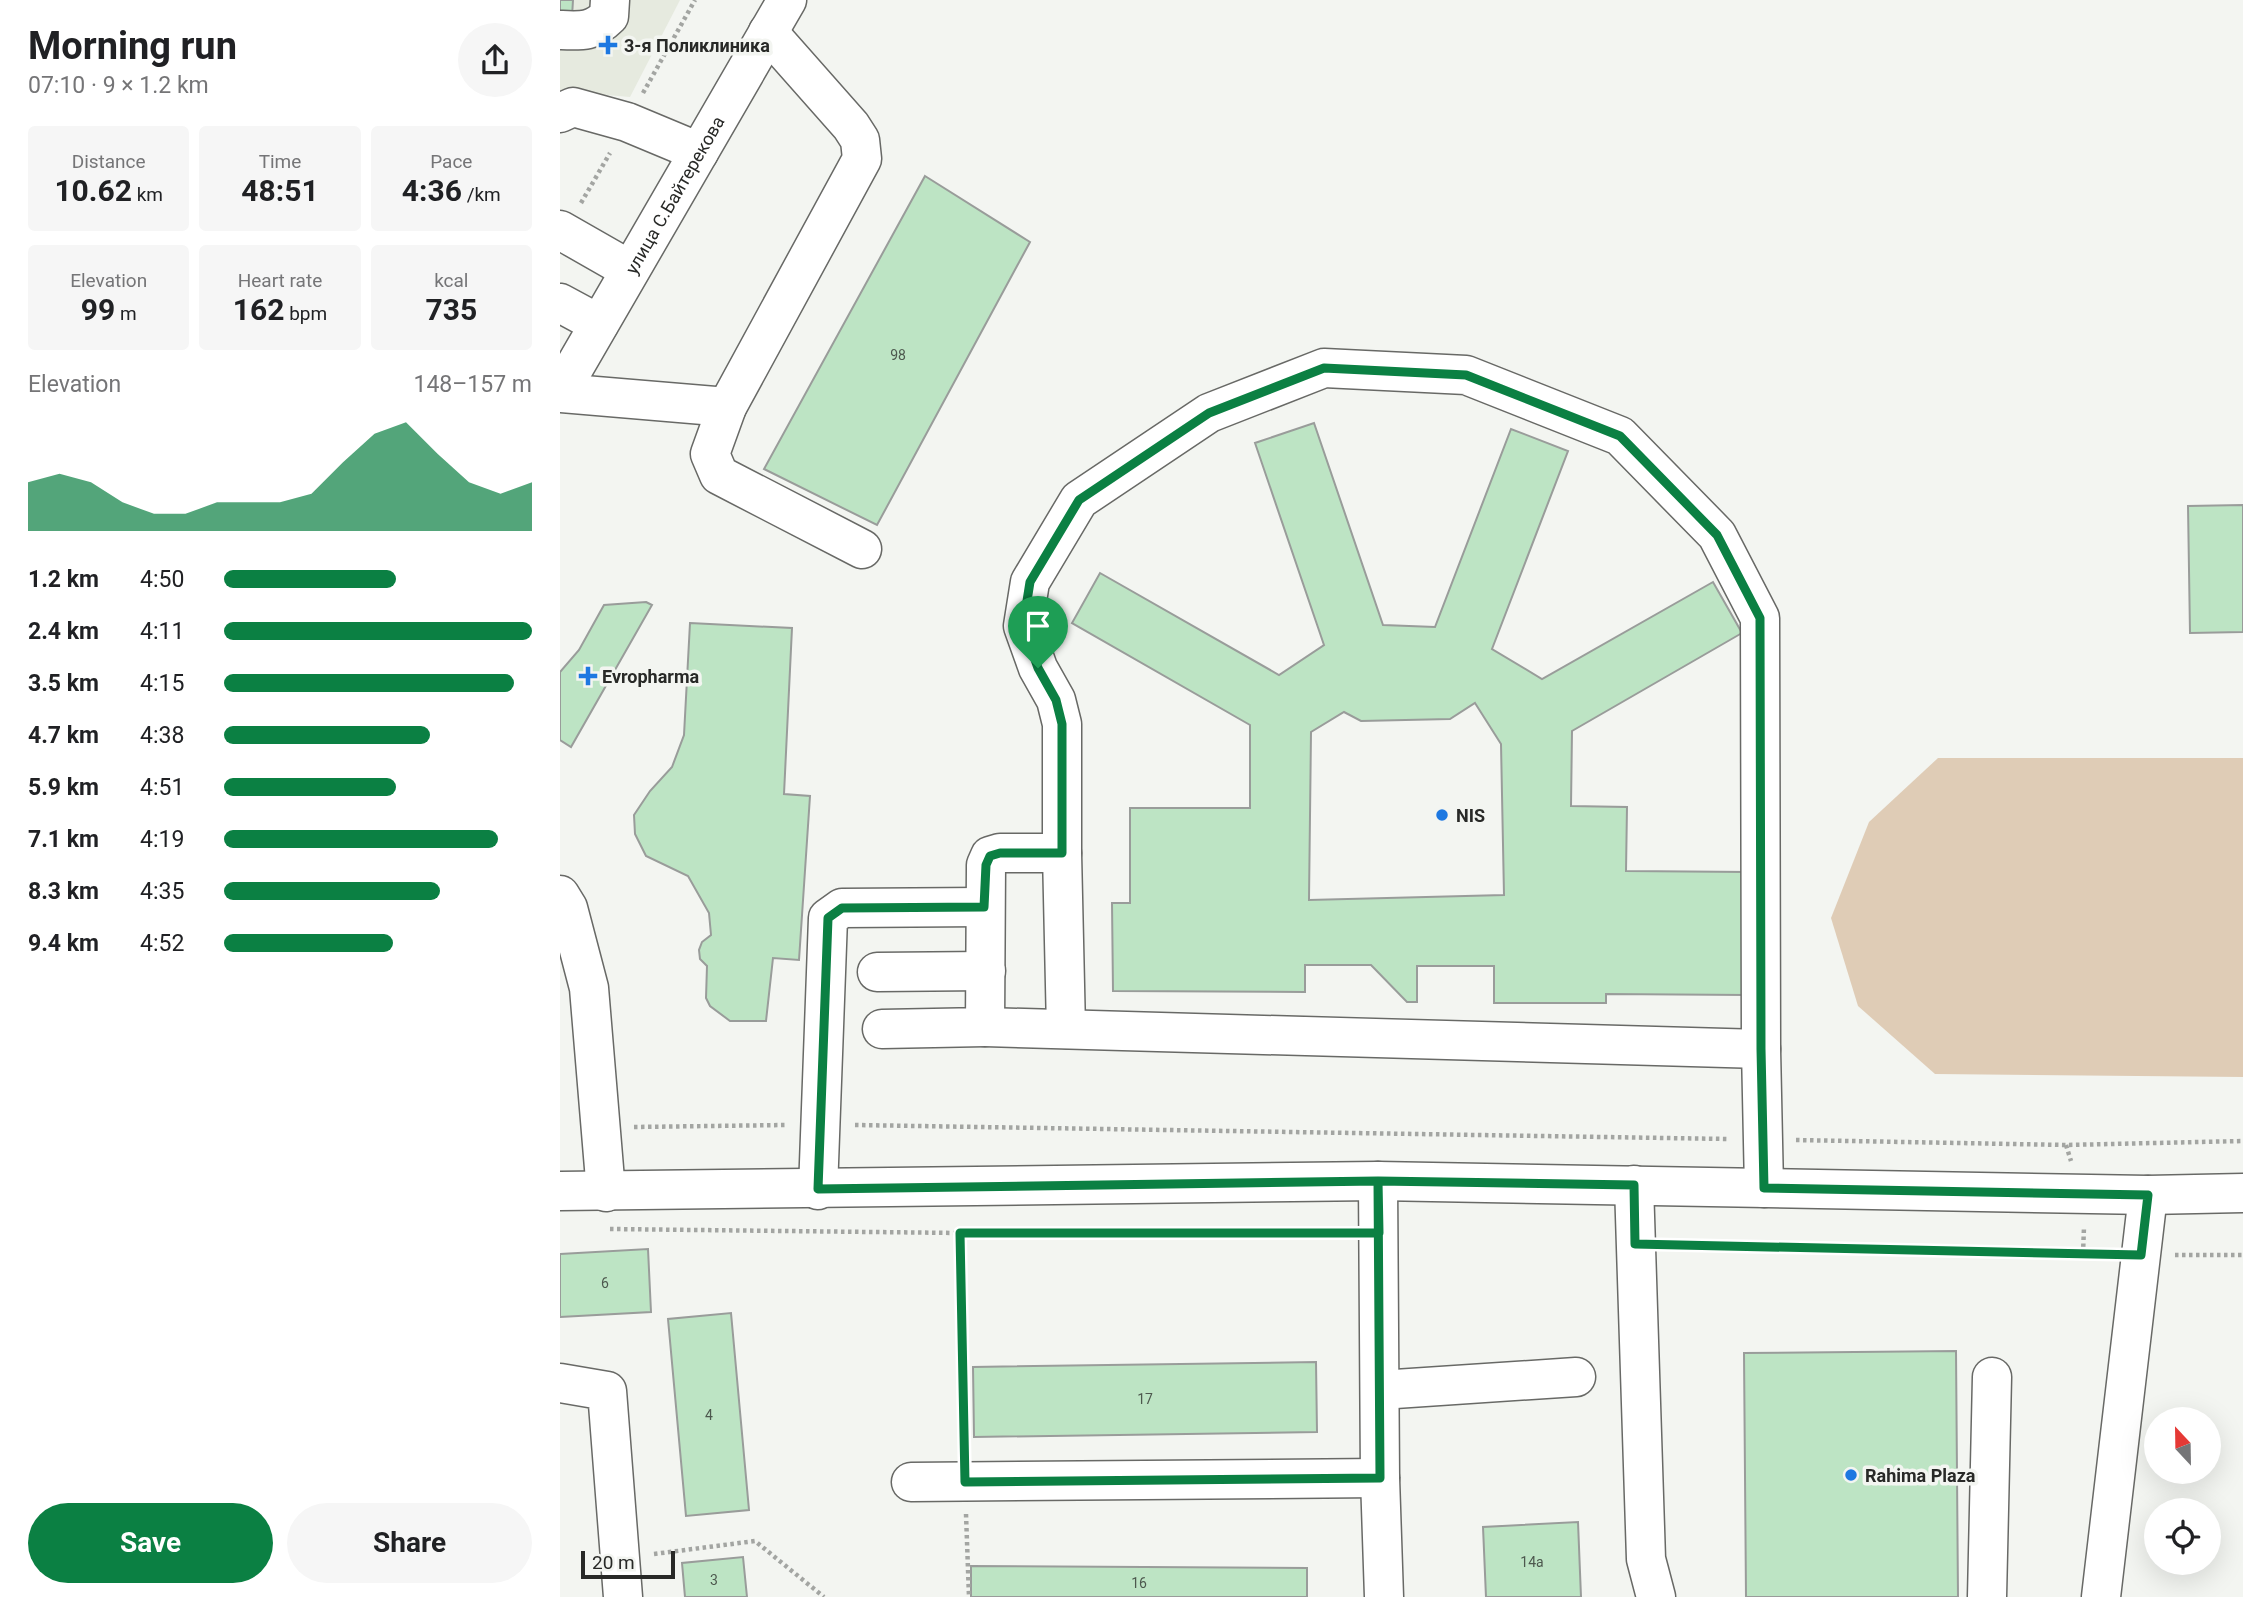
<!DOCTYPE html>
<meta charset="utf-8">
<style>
body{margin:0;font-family:Roboto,sans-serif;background:#f6f6f6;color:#202124;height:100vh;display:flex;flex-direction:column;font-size:26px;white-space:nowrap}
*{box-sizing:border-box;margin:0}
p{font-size:23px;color:#757577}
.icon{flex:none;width:38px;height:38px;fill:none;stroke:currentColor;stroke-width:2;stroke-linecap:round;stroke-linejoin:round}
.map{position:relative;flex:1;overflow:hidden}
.details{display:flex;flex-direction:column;background:#fff;width:560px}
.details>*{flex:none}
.needle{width:46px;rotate:338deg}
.buttons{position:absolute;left:1584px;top:1407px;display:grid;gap:14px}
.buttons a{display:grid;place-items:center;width:77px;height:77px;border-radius:50%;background:#fff;box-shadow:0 7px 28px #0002;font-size:35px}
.scale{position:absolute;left:21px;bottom:18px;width:94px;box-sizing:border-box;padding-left:7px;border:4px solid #282927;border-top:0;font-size:19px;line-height:24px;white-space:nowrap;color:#282927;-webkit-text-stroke:5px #f3f5f1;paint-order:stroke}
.pin{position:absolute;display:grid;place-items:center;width:60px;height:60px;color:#fff;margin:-72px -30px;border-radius:50% 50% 50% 0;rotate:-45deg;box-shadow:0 0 7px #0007}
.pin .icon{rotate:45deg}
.round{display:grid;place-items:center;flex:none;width:74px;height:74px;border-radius:37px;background:#f6f6f6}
.overview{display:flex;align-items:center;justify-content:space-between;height:119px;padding:0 28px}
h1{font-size:38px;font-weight:700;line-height:52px}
.figures{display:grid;grid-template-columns:repeat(3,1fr);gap:10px;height:119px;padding:7px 28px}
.figures div{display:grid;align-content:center;border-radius:7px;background:#f6f6f6;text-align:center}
.figures b{font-size:30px;font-weight:700}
.figures small{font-size:19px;font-weight:400}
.figures p{font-size:19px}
.chart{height:196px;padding:14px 28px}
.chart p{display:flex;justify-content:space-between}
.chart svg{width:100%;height:126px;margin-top:7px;fill:#0b8043;opacity:.7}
.primary-button{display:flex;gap:14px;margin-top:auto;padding:14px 28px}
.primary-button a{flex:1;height:80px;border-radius:42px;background:#0b8043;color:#fff;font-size:28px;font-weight:700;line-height:80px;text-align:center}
.primary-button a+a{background:#f6f6f6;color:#202124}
ul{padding:0 28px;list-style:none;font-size:23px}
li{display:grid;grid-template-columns:112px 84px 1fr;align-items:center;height:52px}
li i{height:18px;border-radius:9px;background:#0b8043}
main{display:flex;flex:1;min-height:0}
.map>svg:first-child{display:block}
.built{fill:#e6eadf}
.green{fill:#dfccb6}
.building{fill:#bde4c4;stroke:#999c9a;stroke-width:2;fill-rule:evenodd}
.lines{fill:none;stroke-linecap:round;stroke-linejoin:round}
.minor-casing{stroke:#686966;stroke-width:41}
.major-casing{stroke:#686966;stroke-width:41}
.path{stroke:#a3a5a2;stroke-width:4.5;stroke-dasharray:3.5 3.5;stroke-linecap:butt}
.minor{stroke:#fff;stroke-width:38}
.major{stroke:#fff;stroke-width:38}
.route-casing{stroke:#fff;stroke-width:14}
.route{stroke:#0b8043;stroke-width:9}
.poi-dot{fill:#1d78e1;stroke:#f3f5f1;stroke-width:2.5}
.labels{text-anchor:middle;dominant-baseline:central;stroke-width:7;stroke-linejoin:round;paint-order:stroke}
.number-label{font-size:14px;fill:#4d584e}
.poi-label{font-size:18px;font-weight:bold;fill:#282927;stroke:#f3f5f1;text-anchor:start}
.street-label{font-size:18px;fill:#282927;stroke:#f3f5f1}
</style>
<main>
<section class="details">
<div class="overview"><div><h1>Morning run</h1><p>07:10 · 9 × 1.2 km</p></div><a class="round"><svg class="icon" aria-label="share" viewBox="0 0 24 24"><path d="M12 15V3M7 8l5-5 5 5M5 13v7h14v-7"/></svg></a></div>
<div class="figures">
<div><p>Distance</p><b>10.62<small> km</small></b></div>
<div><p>Time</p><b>48:51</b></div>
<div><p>Pace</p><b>4:36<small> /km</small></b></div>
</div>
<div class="figures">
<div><p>Elevation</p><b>99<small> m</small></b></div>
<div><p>Heart rate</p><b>162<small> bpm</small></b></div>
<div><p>kcal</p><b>735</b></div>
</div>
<div class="chart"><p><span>Elevation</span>148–157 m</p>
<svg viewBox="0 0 160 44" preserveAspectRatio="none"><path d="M0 44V27L10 24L20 27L30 34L40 38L50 38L60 34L70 34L80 34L90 31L100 20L110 10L120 6L130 17L140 27L150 31L160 27V44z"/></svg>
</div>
<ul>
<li><b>1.2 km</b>4:50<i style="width:56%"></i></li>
<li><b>2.4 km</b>4:11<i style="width:100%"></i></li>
<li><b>3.5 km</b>4:15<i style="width:94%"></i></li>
<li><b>4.7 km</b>4:38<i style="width:67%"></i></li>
<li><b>5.9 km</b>4:51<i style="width:56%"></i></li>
<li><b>7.1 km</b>4:19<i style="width:89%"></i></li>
<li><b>8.3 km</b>4:35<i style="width:70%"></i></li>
<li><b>9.4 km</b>4:52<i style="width:55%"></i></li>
</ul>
<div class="primary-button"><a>Save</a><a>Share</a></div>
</section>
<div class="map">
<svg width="1683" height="1597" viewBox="0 0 1683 1597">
<rect width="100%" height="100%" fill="#f3f5f1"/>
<path class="built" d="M0,0H120L70,97L0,91Z"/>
<path class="green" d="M1378,758H1683V1077L1375,1074L1298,1006L1271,918L1309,822Z"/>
<g class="building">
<path d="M0,0H13L12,17L0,16Z"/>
<path d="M365,176L470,242L317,525L204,469Z"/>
<path d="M754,423L823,625L875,627L951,429L1008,451L932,649L982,679L1153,582L1182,633L1012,731L1011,806L1067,807L1066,871L1188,872L1187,995L1046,994V1003H934V966H857V1002H847L811,965H745V992L553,991L552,903H570V808H690V725L512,623L540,573L719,675L764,645L695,443ZM915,703L941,744L944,895L749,900L751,732L784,712L801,721L890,719Z"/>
<path d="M1683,505V632L1630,633L1628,506Z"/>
<path d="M86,602L92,605L11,747L0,740V672L19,650L44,605Z"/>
<path d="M130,623L232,628L224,794L250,796L239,960L213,958L206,1021H170L150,1006L146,998L147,966L140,959L139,950L142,942L151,935L149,913L128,876L86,856L75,834L74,815L90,791L112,767L124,735Z"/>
<path d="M88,1249L91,1312L0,1317V1254Z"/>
<path d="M171,1313L189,1510L126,1516L108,1319Z"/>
<path d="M1396,1351L1398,1597H1186L1184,1353Z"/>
<path d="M756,1362L757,1432L414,1437L413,1367Z"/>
<path d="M1018,1522L1021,1597H926L923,1527Z"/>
<path d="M183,1557L187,1597H125L122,1563Z"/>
<path d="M411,1566L747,1568V1597H411Z"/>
</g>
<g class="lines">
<defs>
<g id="minor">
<path d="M0,30C22,31 33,32 49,16L50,0"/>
<path d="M208,32L291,126L300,140L302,159L167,407L150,454L159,475L302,549"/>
<path d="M0,113L13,107L67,122L139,152"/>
<path d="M0,230L70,270"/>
<path d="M0,303L39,324"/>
<path d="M0,393L167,407"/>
<path d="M0,895L8,908L29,988L46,1192"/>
<path d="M317,972L426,971"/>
<path d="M425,1027L1201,1049L1204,1188"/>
<path d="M322,1029L425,1027L426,865L430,856L440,853H502"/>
<path d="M506,1029L502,853V724L496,700L478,668L463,626L470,582L519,500L649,413L764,368L906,375L1060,436L1157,535L1200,618L1201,1049"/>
<path d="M818,1181L820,1478L824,1597"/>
<path d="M1074,1185L1086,1559L1096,1597"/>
<path d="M258,1190L268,918L282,908L424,907"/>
<path d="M0,1191L818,1181L1588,1195L1683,1193"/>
<path d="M0,1383L47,1391L63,1597"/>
<path d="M820,1390L1016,1377"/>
<path d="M351,1482L820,1478"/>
<path d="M1427,1597L1432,1377"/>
<path d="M1541,1597L1588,1195"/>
</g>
<g id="major">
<path id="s1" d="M0,392L227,0"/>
</g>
</defs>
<use href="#minor" class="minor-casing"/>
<use href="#major" class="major-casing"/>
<g class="path">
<path d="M83,93L135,0"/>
<path d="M21,203L50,153"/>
<path d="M295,1125L1168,1139"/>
<path d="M74,1127L226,1125"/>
<path d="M1236,1140L1506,1145L1683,1141"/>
<path d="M1506,1145L1511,1161"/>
<path d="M50,1229L400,1233H783"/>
<path d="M400,1233L405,1449"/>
<path d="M1111,1245L1547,1254"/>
<path d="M1523,1254L1524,1227"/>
<path d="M1615,1255H1683"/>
<path d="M406,1514L409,1597"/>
<path d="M94,1554L195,1541L264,1597"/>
</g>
<use href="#minor" class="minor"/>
<use href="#major" class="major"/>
</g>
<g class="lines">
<defs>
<path id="route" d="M478,668L496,700L502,724V853H440L430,856L426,865L424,907L282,908L268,918L258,1189L818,1181L819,1233H400L405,1482L820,1478C819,1379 819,1280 818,1181L1074,1185L1075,1244L1581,1255L1588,1195L1204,1188L1201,1049L1200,618L1157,535L1060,436L906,375L764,368L649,413L519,500L470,582L463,626L478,668"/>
</defs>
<use href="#route" class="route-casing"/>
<use href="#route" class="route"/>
</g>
<g class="poi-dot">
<path d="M44.5 34.5h7v7h7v7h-7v7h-7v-7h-7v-7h7z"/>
<path d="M24.5 665.5h7v7h7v7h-7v7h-7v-7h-7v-7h7z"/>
<circle cx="882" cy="815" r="7"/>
<circle cx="1291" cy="1475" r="7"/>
</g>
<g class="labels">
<g class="number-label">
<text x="338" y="355">98</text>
<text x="45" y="1283">6</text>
<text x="585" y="1399">17</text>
<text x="149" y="1415">4</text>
<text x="972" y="1562">14а</text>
<text x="154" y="1580">3</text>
<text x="579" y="1583">16</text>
</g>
<g class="poi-label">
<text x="64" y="45">3-я Поликлиника</text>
<text x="42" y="676">Evropharma</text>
<text x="896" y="815">NIS</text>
<text x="1305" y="1475">Rahima Plaza</text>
</g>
<g class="street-label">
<text stroke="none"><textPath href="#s1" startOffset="228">улица С.Байтерекова</textPath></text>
</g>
</g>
</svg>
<div class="buttons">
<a><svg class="needle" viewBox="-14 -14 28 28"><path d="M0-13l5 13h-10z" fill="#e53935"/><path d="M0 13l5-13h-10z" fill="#757577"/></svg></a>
<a><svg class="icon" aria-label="locate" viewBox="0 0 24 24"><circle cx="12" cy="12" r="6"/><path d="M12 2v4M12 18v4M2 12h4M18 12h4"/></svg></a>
</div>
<div class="scale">20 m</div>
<div class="pin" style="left:478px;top:668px;background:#1e9e55"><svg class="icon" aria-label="arrive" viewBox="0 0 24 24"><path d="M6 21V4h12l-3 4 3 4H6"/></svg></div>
</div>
</main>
